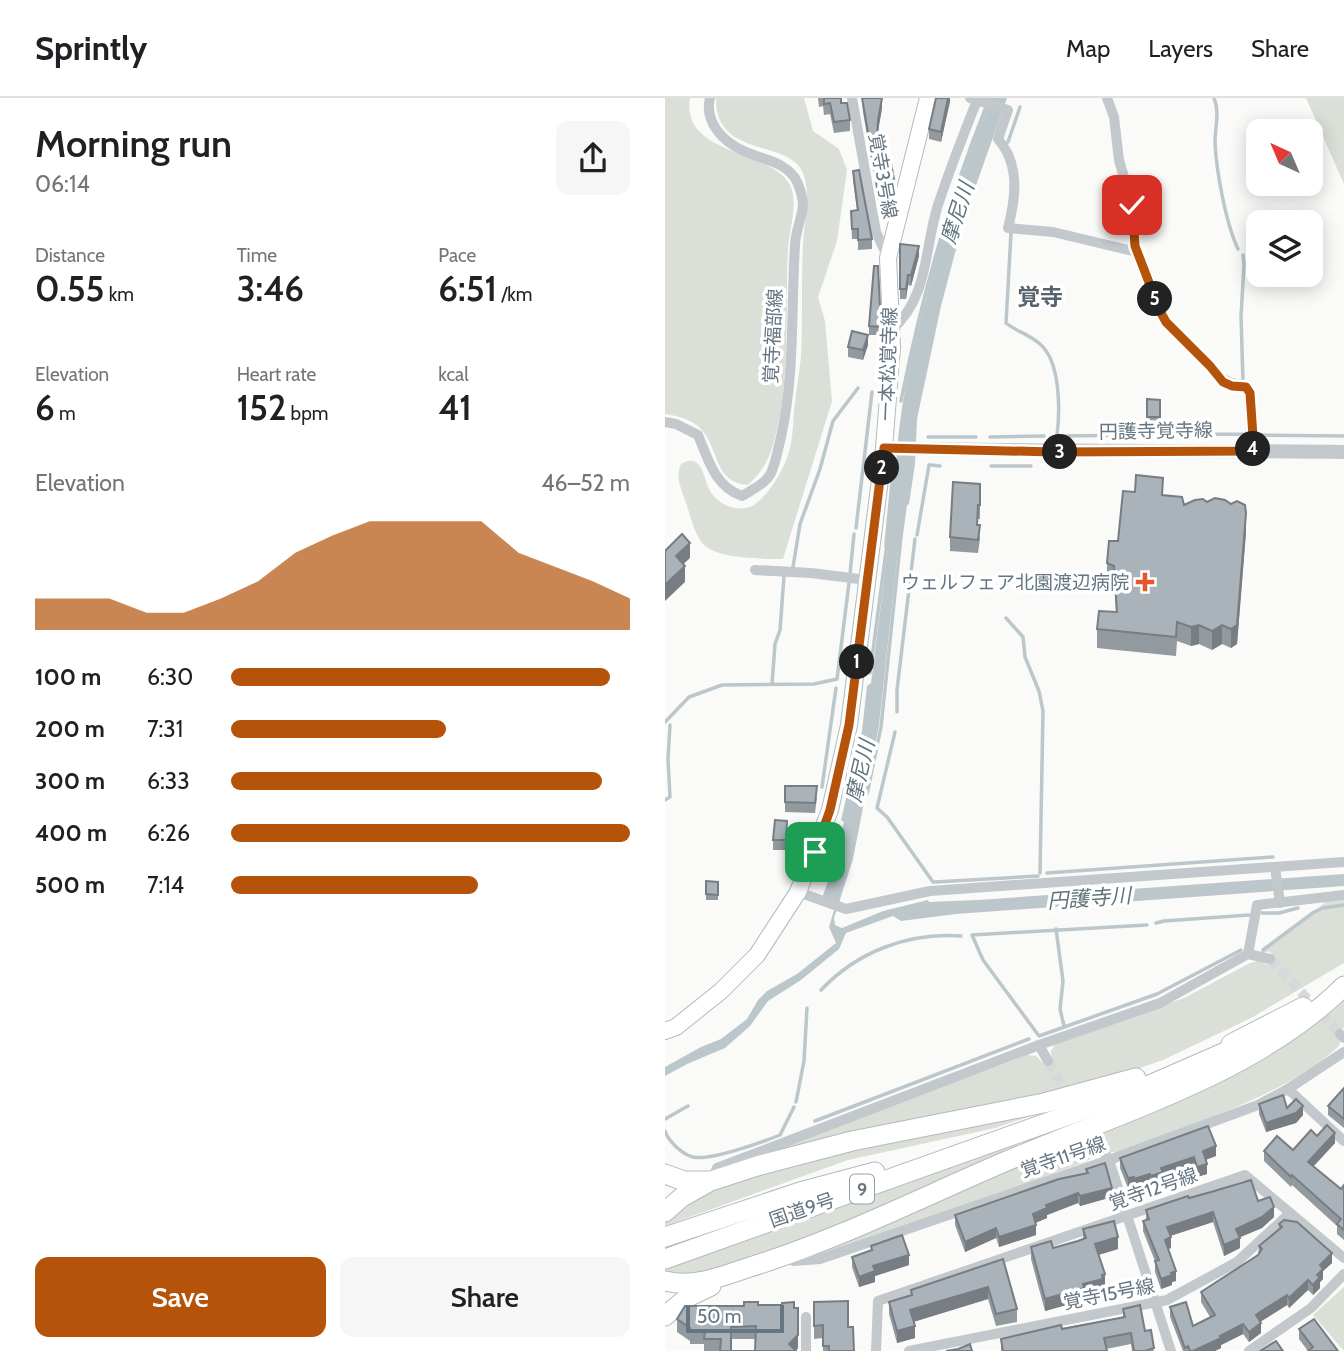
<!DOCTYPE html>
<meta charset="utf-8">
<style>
body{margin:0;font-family:Cabin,"Noto Sans JP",sans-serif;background:#f6f6f6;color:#202124;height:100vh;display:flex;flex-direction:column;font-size:26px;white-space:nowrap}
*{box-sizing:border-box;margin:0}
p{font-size:23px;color:#757577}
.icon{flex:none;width:38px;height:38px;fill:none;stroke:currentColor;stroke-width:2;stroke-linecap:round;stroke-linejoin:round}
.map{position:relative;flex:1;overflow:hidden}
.panel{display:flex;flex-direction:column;background:#fff;width:665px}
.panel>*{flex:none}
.needle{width:46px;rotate:316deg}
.buttons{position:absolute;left:581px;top:21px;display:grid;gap:14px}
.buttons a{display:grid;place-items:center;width:77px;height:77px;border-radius:14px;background:#fff;box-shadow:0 4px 18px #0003;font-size:35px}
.scale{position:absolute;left:21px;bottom:18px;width:98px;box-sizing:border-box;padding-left:7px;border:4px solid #657683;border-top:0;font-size:19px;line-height:24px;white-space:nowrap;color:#657683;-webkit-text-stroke:5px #fff;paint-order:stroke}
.pin{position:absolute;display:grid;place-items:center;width:60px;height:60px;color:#fff;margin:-30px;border-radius:14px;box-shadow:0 4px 10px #0006}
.km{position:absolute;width:35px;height:35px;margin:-18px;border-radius:50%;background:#222;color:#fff;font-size:19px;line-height:35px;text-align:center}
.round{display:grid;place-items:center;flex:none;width:74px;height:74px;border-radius:14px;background:#f6f6f6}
.head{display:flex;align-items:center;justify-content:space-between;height:119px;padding:0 35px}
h1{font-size:38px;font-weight:600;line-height:52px}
.stats{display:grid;grid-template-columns:repeat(3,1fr);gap:10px;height:119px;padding:7px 35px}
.stats div{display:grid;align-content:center}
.stats b{font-size:35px;font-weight:600}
.stats small{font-size:19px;font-weight:400}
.stats p{font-size:19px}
.chart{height:196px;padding:14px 35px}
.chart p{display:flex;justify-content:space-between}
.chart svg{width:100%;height:126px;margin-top:7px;fill:#b45309;opacity:.7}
.action{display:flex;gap:14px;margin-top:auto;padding:14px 35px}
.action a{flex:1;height:80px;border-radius:14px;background:#b45309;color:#fff;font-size:28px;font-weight:600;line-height:80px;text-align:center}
.action a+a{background:#f6f6f6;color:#202124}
ul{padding:0 35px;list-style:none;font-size:23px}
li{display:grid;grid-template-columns:112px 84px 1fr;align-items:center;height:52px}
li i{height:18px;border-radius:9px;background:#b45309}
header{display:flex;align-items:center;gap:42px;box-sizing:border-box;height:98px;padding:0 35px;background:#fff;border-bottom:2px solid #e0e0e0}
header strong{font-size:33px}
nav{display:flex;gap:38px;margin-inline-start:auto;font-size:24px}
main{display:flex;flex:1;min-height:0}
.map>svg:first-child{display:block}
.green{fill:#dadfd7}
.water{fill:#bbc7cb}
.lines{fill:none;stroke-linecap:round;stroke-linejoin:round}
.stream{stroke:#bbc7cb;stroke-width:3.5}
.minor-tunnel{stroke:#d5d9db;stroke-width:10;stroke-dasharray:10 5;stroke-linecap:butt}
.secondary-casing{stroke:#b3babf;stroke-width:18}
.trunk-casing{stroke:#b4b9bd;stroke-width:21}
.minor{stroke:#c3c8cc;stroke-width:10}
.tertiary{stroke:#c3c8cc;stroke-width:14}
.secondary{stroke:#fff;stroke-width:16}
.trunk{stroke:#fff;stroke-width:19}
.wall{fill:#929a9f;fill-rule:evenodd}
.shaded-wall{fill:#777d82}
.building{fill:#aab3b9;stroke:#777d82;stroke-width:2;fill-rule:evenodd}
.route-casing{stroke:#fff;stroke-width:14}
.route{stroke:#b45309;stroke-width:9}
.poi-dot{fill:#e4572e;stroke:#fff;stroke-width:2.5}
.labels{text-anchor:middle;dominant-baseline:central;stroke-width:7;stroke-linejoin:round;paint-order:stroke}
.shield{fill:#fff;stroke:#939fa8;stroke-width:2}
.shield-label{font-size:18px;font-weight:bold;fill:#657683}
.street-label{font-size:19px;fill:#657683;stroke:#fff}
.poi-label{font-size:19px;fill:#657683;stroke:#fff;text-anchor:end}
.water-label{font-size:21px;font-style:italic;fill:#60757c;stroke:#fff}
.quarter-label{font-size:23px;font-weight:bold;fill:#57646e;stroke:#fff}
</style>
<header>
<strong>Sprintly</strong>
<nav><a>Map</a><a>Layers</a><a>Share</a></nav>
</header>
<main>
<section class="panel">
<div class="head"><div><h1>Morning run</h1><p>06:14</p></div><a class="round"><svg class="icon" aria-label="share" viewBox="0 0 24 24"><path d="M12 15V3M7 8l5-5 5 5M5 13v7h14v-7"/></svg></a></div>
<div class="stats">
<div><p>Distance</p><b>0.55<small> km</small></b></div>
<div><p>Time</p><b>3:46</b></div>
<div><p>Pace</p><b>6:51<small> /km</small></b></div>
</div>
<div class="stats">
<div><p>Elevation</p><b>6<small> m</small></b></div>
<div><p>Heart rate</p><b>152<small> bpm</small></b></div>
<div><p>kcal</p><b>41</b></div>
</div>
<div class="chart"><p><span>Elevation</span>46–52 m</p>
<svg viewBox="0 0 160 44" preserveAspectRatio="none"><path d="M0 44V33L10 33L20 33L30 38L40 38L50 33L60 27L70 17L80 11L90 6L100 6L110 6L120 6L130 17L140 22L150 27L160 33V44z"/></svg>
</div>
<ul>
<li><b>100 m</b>6:30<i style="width:95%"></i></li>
<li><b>200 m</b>7:31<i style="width:54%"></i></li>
<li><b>300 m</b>6:33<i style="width:93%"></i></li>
<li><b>400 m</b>6:26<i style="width:100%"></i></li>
<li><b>500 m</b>7:14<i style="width:62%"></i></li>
</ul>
<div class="action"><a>Save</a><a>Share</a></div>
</section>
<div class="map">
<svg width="679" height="1253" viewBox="0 0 679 1253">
<rect width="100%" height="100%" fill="#fafaf8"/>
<g class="green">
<path d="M0,0H25C15,58 108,52 125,87C134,106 124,131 123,151C120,212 126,288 108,347C103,364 96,375 83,387C49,385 54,350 36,331C27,321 12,318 0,316Z"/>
<path d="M51,0H139L148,33L174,51L182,72L172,143L153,199L160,223L167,303L118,461C99,461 54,461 39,447C29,437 25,415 20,402C16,389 10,379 16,366C37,354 38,378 44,391C52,407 74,416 89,407C104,397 119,371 124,354C128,341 128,325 129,312C131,294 134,276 136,259C138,221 136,184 138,147C139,123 146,101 139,78C128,39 50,63 51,0Z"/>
<path d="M641,0H679V86Z"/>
<path d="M679,802V865L586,920L498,962L434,984L62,1070L362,957L371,958L378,965L387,963L386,953L390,946L519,900L585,865L594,863L603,867L611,862L604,853L598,855L596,853L662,803Z"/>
<path d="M679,902V930L671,934L675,944L674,948C619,999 524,1026 455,1054H446L437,1045L428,1048L427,1059L421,1064L154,1159L139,1157L656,920Z"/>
<path d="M375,1015L330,1030L183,1062L0,1128V1121L31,1097L102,1070Z"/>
<path d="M360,1046C282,1082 205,1118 124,1148C84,1163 44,1182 0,1174V1171L343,1048Z"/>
<path d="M679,1189V1253L648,1217Z"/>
</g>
<path class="water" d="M323,0H342L299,121L276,208L252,321L250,366L244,406L242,407L236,452H233L214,627L188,761L169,820L170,827L177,830L218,813L263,802L264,804L313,802L679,776V788L291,816L236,823L228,818L181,835L174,851L136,882L103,903L85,928L60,950L22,966L0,978V969L36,949L56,941L82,921L93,902L102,893L132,876L171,845L164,829L169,812L157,800L167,772L179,724L176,722L197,633L202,588L206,585L223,450L219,449L226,377L231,371C233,316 245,262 259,208C276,140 296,74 323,9Z"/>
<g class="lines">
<g class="stream">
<path d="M549,0C555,14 550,29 550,44C551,72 561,126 573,151"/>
<path d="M343,44L355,9"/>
<path d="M346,135L341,225C351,233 365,237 375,246C396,264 395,313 392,338L582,336V332"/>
<path d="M480,160L495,198"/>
<path d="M527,244L551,268"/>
<path d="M558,277L568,282L578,284L576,218L579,167L578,157"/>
<path d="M236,303C256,202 283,104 321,9"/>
<path d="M593,337L679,338"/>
<path d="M263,339H311"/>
<path d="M325,339L379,338"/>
<path d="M266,367L275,368"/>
<path d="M326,368H366"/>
<path d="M191,430L207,294"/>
<path d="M252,437L264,367"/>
<path d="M128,469L135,426L155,371L168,323L193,290"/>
<path d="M185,476L189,436"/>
<path d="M341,520L358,539L360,559L374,593L378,613L375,775"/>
<path d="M205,575L222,446"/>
<path d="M107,586L110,546L115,532L119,478"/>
<path d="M232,614V592L250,441"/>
<path d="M0,624L24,599L57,587L149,586L172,581L184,485"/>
<path d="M230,634L212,710L222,719L268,784"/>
<path d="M157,689L171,590"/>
<path d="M202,696L216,629L235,448"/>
<path d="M0,702L5,699L3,661L5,627"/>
<path d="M382,775L608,759"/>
<path d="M270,784L373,778"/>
<path d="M597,815H614L633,810"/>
<path d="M491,825L499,823L584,817"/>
<path d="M482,827L307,837L318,862L374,938L492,896L576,852"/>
<path d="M391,831L398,883L395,911L399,928"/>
<path d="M598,852L649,814L658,810L679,807"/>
<path d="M156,892C192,854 243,834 296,838"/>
<path d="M131,1004L139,963L142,910"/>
<path d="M0,1021L23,1008"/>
<path d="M150,1023L364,941"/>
<path d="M0,1033C3,1043 18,1057 28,1059C45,1063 98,1044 115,1037L129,1009"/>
</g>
<g class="minor-tunnel">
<path d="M605,861L675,936"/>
<path d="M383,963L406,1001"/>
</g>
<defs>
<path id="secondary" d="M0,933L11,929L56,893L92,857L133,794L165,712L184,627L219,350L227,249L223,160L263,0"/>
<g id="trunk">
<path d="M566,946L638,909"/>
<path d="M0,1076L19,1083H46L92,1068L187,1043L379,1005L471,980"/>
<path d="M0,1114L17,1099L42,1085"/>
<path d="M0,1139L135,1094L210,1074"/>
<path d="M0,1161L471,993L579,946"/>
<path d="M0,1183C29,1190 55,1179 82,1170C170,1143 253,1101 337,1065C412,1033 489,1007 562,970C604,948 645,922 679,888"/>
<path d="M0,1218L23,1199L46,1188"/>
</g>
</defs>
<use href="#secondary" class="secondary-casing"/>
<use href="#trunk" class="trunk-casing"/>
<g class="minor">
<path d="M187,0L211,134L223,160"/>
<path d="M305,0L343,12L333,41C355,66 351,99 343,130L388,134L472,154"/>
<path d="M442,0L449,19L454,62L467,107L470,148L495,213L508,232L545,268L558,284L567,288L581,289L585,295L588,353"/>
<path d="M226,232C264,201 259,150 273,107C285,71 299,35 313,0"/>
<path d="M0,324L11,326L33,337C43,361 50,389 77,398C87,392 100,386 106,375C111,364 113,351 116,339C130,276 126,211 130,147C130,133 138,119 138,105C137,97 134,87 130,80C117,62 97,62 79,53C58,44 39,24 45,0"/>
<path d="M90,472L146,475L202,482"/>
<path d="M610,769L615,805"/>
<path d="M133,794L181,811L265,793L679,764"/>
<path d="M583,856L592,807L679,797"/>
<path d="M675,936L679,940"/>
<path d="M374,947L383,963"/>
<path d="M623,991L679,1043"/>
<path d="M436,1048L444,1062L506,1253"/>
<path d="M46,1083L52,1070L374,947L495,905L583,856L605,861"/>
<path d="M120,1160L129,1163L155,1161L444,1062L593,1007L623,991L679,954"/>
<path d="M141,1219V1253"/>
<path d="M211,1253L213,1203L580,1077L679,1160"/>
<path d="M244,1253L502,1202L572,1164L625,1115"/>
<path d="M584,1253L646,1210L679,1176"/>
</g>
<path class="tertiary" d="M219,350C373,354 526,352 679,354"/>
<use href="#secondary" class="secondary"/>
<use href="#trunk" class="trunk"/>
</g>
<g class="wall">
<path d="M153,0H176V5L185,22V33L169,35L165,16L159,17L158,8L154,9Z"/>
<path d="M197,0H217V10L213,33L211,61L221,67L229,81V92H226V106L214,108L198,14Z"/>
<path d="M285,0L276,44L264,41V31Z"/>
<path d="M188,73L207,141V151L193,152V141H187L186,113L192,112L188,82Z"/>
<path d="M235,146L254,158L246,188L243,187L241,201H235Z"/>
<path d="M213,168L216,237H204V228Z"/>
<path d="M203,247L198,262L183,259V249Z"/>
<path d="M482,301L495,302V330L482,329Z"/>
<path d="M315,386V421H313V427L315,441L313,455L285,453V439Z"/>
<path d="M498,397L581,434L572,546L566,550L557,546L547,552L534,546L526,548L512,543L511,558L432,550V531L451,514L449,486L442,484V465L453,443Z"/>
<path d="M120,688L152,699L150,715L120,714Z"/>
<path d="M122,733L121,752H108V742Z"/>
<path d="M41,783L53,784V802H41Z"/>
<path d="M679,990V1030L663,1017V1008Z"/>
<path d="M594,1006L622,1010L638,1017L631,1025L601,1034L594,1016Z"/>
<path d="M652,1038L670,1045L648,1069L676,1091L679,1087V1142L672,1136V1128L627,1087L626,1089L599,1063V1053L628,1052Z"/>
<path d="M551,1058L541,1061L542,1076L532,1079L529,1069L498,1080V1084L486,1088L485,1086L469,1091V1089L463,1090L455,1070V1060Z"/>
<path d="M421,1071L447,1099L415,1108L413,1105L382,1117V1120L370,1125L371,1137L334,1149L331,1140L300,1154L290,1127V1117L421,1075Z"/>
<path d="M524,1100L593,1103L609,1119L597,1130L575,1139V1150L559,1158L548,1124L505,1138L506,1150L503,1151L511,1183L507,1184V1187L496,1191L490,1174V1163L478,1133V1123L481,1122V1112Z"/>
<path d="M614,1126L667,1165L658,1173V1181L655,1184V1190L648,1197L643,1192L624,1210L622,1207L595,1224L596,1235L584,1244L578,1236L556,1247V1250L550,1253H518L505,1219V1209L528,1228L545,1219L536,1204V1194L593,1157L594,1148L614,1131Z"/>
<path d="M418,1131L453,1151L433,1157L440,1189H438V1193L419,1198V1202L380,1213L366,1161V1149L388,1150L418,1141Z"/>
<path d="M206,1148L244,1167L210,1178V1184L194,1189L187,1169V1159L206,1152Z"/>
<path d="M338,1161L352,1211V1224L331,1228L323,1201L248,1224L250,1240L232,1245L224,1216V1204L246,1197V1192Z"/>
<path d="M149,1204L183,1229L189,1253H158V1240L149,1241Z"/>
<path d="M93,1207L133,1250L131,1253H39V1246H25V1243L12,1234V1221ZM66,1241H90V1253H66Z"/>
<path d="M458,1211L480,1233L489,1253H467L466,1246L441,1251L442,1253H336V1241L458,1219Z"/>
<path d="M634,1231L673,1253H643L634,1241Z"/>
</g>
<g class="shaded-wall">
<path d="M217,0V10L213,33L211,72L213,22Z"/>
<path d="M283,0H285V4L276,44V34Z"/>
<path d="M254,148V158L246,188V177Z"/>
<path d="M243,177V187L241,201V191Z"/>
<path d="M203,237V247L198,262V252Z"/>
<path d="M581,415V434L572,546L566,550V531Z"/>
<path d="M25,445V460L11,473V458Z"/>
<path d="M20,468V484L0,503V487Z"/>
<path d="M534,527V546L526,548V529Z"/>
<path d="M557,527V546L547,552V533Z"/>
<path d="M638,1008V1017L631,1025L601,1034V1025Z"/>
<path d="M670,1035V1045L643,1074V1064Z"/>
<path d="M551,1048V1058L538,1063V1053Z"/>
<path d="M529,1059V1069L498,1080V1084L486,1088V1078L496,1070Z"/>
<path d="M542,1066V1076L532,1079V1069Z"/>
<path d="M485,1076V1086L469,1091V1081Z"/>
<path d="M469,1079V1089L463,1090V1080Z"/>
<path d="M447,1090V1099L415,1108V1098Z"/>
<path d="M413,1095V1105L382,1117V1120L368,1126V1116L381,1107Z"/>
<path d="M609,1109V1119L597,1130L571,1141V1131Z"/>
<path d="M548,1114V1124L502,1139V1129Z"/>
<path d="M371,1127V1137L334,1149V1139Z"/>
<path d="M331,1130V1140L300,1154V1144Z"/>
<path d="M453,1139V1151L430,1158V1146Z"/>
<path d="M506,1139V1150L500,1152V1142Z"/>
<path d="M575,1140V1150L559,1158V1147Z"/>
<path d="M667,1155V1165L658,1173V1181L655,1184V1190L648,1197V1187L655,1167Z"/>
<path d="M244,1157V1167L210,1178V1184L194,1189V1179L208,1168Z"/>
<path d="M511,1173V1183L507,1184V1187L496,1191V1181Z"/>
<path d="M440,1176V1189H438V1193L419,1198V1202L380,1213V1201Z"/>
<path d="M643,1182V1192L624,1210V1200Z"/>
<path d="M323,1189V1201L245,1225V1212Z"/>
<path d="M622,1197V1207L595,1224L591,1217Z"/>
<path d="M596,1225V1235L584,1244V1234Z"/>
<path d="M578,1226V1236L556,1247V1250L550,1253H528Z"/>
<path d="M250,1228V1240L232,1245V1233Z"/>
<path d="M133,1237V1250L130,1253L124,1246Z"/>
</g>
<g class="building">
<path d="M159,0H176V5H182L185,22L169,24L165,5L159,6Z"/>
<path d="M197,0H217L213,22L211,61L219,59L221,67L226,66L229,81H225L226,95L214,97Z"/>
<path d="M271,0H283L276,34L264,31Z"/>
<path d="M194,72L207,141L193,142V131H187L186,113L193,112L188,73Z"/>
<path d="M235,146L254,148L246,177H243L241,191H235Z"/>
<path d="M209,168H213L216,229L204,228Z"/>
<path d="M187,233L203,237L198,252L183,249Z"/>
<path d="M482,301L495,302V319H482Z"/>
<path d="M471,377L498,380L497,397L517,399L519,407L530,402L538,401L542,404L550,400L560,402L566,406L572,403L580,407L581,415L572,527L566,531L557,527L547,533L534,527L526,529L512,524L511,539L432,531L434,513L452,514L449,468L442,465L444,443H453L458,393L470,394Z"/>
<path d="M288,384L315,386V407H313L312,427H315L313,442L285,439Z"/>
<path d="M17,436L25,445L11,458L20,468L0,487V453Z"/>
<path d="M120,688H152L150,705L120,704Z"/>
<path d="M110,722L122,723L121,742H108Z"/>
<path d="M41,783L53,784V797L41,796Z"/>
<path d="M679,990V1021L663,1008Z"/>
<path d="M618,997L622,1010L631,1001L638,1008L631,1015L601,1025L594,1006Z"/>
<path d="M662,1027L670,1035L643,1064L676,1091L679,1087V1132L672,1126L676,1121L627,1077L626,1079L599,1053L612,1038L628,1052L646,1032L652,1038Z"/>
<path d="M543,1028L551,1048L538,1053L542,1066L532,1069L529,1059L496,1070L498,1074L486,1078L485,1076L469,1081V1079L463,1080L455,1060Z"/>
<path d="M440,1065L447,1090L415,1098L413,1095L381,1107L382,1110L368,1116L371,1127L334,1139L331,1130L300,1144L290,1117L394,1081L423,1075L421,1071Z"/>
<path d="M586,1082L593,1103L605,1099L609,1109L597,1119L571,1131L575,1140L559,1147L548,1114L502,1129L506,1139L500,1142L511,1173L506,1175L507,1177L496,1181L490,1163L494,1162L478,1123L484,1121L481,1112L523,1098L524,1100L546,1094Z"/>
<path d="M619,1122L632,1124L667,1155L655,1167L658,1171L652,1177L655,1179L648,1187L643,1182L624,1200L622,1197L595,1214L591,1217L596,1225L584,1234L578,1226L555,1238L556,1240L528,1253H525L523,1248L520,1250L505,1209L521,1204L528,1228L550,1217L536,1194L593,1157L597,1151L594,1148L617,1129L614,1126Z"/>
<path d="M449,1123L453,1139L430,1146L440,1176L437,1177L438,1181L418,1186L419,1190L380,1201L366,1149L386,1143L388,1150L413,1143L421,1140L418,1131Z"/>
<path d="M237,1137L244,1157L208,1168L210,1173L194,1179L187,1159L207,1152L206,1148Z"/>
<path d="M338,1161L352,1211L331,1216L323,1189L245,1212L250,1228L232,1233L224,1204L247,1197L246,1192Z"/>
<path d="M183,1203V1229H188L189,1253H164V1248H158V1227L149,1228V1204Z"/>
<path d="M79,1204H93V1207H117V1205L129,1204V1210H133V1237L124,1246L131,1253H55L56,1241H39L40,1233H25V1230L12,1221L20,1208H79ZM91,1228L90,1253H66V1229Z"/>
<path d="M475,1207L480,1233L486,1232L489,1250L480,1253H469L466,1235L439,1240L442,1253H338L336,1241L396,1227L397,1231L460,1219L458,1211Z"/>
<path d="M649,1221L673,1253H643L648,1249L634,1231Z"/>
<path d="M611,1243L618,1253H595Z"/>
<path d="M305,1246L307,1253H281L293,1251Z"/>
</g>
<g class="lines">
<defs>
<path id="route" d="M150,754L165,712L184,627L219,350L389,354L589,353L585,295L581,289L567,288L558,284L545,268L501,224L495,213L470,148L467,107"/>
</defs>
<use href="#route" class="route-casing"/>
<use href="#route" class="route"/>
</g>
<path class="poi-dot" d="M476.5 473.5h7v7h7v7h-7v7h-7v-7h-7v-7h7z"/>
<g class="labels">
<rect class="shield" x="185" y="1076.5" width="24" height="29" rx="5"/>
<g class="shield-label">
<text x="197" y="1091">9</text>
</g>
<g class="street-label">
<text transform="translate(218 78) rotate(80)">覚寺3号線</text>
<text transform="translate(108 238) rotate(-87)">覚寺福部線</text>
<text transform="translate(223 266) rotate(-88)">一本松覚寺線</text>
<text transform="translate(491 333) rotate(-1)">円護寺覚寺線</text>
<text transform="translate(398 1059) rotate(-19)">覚寺11号線</text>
<text transform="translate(488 1091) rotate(-19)">覚寺12号線</text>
<text transform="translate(137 1112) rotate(-19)">国道9号</text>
<text transform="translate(444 1196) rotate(-11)">覚寺15号線</text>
</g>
<g class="poi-label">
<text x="464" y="484">ウェルフェア北園渡辺病院</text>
</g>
<g class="water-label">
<text transform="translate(292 115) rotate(-72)">摩尼川</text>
<text transform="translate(195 673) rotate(-77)">摩尼川</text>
<text transform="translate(424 800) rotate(-4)">円護寺川</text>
</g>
<g class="quarter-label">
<text x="375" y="199">覚寺</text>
</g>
</g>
</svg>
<div class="buttons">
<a><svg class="needle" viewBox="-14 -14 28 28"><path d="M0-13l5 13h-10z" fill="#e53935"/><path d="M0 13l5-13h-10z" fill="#757577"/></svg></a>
<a><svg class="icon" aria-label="layers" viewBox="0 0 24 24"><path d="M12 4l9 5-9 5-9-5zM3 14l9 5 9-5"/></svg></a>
</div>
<div class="scale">50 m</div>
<div class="pin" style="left:150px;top:754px;background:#1e9e55"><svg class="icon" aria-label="arrive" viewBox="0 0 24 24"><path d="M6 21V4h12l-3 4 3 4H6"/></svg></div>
<div class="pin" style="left:467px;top:107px;background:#d93025"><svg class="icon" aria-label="check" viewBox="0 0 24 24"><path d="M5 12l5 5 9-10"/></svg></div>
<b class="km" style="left:192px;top:564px">1</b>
<b class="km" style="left:217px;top:370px">2</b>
<b class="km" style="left:395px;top:354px">3</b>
<b class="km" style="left:588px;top:351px">4</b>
<b class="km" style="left:490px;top:201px">5</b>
</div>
</main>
